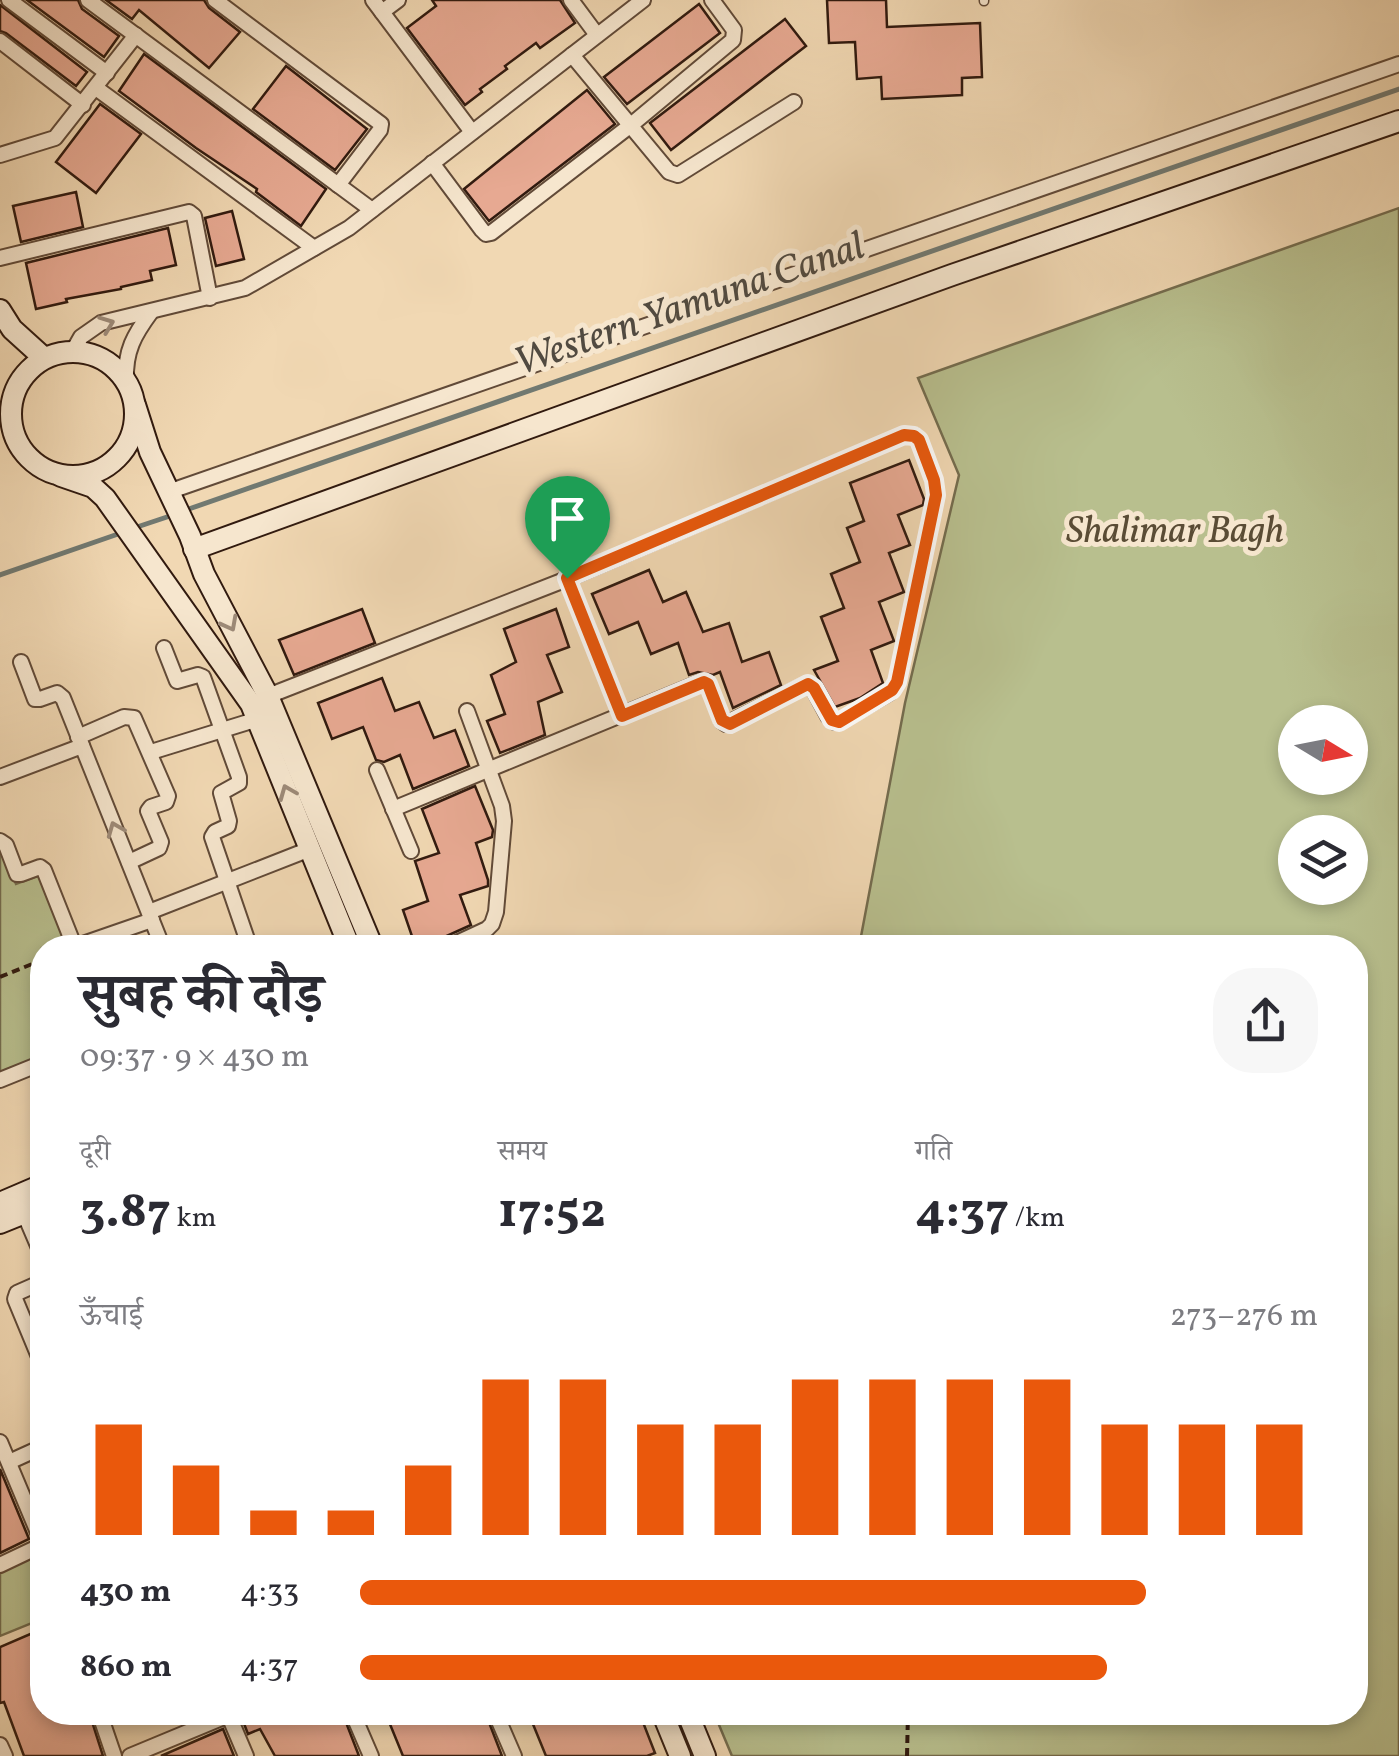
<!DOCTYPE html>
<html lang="hi">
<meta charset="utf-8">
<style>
body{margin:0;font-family:Vollkorn,"Noto Serif Devanagari",serif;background:#f7f7f7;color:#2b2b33;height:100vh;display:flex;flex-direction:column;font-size:38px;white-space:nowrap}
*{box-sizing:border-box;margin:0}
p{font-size:32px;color:#7c7c81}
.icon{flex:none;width:55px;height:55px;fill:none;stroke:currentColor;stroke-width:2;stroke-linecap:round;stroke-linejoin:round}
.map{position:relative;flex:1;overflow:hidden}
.side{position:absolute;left:30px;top:935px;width:1338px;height:790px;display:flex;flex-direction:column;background:#fff;border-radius:40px;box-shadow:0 5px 15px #0003}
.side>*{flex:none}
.needle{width:65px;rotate:100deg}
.controls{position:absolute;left:1278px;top:705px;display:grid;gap:20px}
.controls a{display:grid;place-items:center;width:90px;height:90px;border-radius:50%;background:#fff;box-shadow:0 5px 15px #0003;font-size:50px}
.pin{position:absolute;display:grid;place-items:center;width:85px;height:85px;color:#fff;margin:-102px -42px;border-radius:50% 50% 50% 0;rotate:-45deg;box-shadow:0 0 10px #0007}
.pin .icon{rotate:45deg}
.round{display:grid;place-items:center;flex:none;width:105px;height:105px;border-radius:40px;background:#f7f7f7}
.overview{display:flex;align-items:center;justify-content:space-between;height:170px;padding:0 50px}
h1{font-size:55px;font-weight:700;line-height:75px}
.stats{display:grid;grid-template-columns:repeat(3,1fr);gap:15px;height:170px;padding:10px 50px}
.stats div{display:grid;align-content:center}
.stats b{font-size:50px;font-weight:700}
.stats small{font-size:28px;font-weight:400}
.stats p{font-size:28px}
.chart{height:280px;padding:20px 50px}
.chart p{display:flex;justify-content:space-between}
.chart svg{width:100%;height:180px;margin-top:10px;stroke:#ea580c;stroke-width:6}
ul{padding:0 50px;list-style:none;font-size:32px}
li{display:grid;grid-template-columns:160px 120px 1fr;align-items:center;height:75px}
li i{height:25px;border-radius:12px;background:#ea580c}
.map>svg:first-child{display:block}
.green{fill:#b8bf8e;stroke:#746c4e;stroke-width:2.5;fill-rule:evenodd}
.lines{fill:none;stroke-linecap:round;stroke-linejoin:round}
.stream{stroke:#717971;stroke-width:5}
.building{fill:#e7a992;stroke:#311a0f;stroke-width:2.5}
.lane-casing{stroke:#614a38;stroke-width:11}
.street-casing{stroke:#614a38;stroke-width:18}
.secondary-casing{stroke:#311a0f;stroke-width:24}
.path{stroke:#311a0f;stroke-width:4;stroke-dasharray:8 5;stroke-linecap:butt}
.lane{stroke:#f6e6ce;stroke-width:8}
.street{stroke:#f6e6ce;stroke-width:14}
.secondary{stroke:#f6e6ce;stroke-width:20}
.oneway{stroke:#9d8a78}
.route-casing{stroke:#fff;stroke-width:20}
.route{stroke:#ea580c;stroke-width:12}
.labels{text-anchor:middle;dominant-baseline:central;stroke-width:10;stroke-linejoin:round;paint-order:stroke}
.park-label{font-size:38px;font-style:italic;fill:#5a4c35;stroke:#f6e6ce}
.water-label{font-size:40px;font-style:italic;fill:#514a40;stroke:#f6e6ce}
</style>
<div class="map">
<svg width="1399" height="1756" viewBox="0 0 1399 1756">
<rect width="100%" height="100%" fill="#f1d8b3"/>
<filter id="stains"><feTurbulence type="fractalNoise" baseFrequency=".002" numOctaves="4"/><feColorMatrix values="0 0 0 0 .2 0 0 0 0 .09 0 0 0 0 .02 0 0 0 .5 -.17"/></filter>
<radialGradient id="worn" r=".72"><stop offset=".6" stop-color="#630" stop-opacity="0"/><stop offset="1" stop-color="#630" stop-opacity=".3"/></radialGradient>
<g class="green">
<path d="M1399,208V1756H732L714,1713L1355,1712V948L859,947L905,703L959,475L918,378ZM1350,722V778H1295V722ZM1350,832V888H1295V832Z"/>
<path d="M0,846L16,884L40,875L68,947L42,948V1057L0,1074Z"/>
<path d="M38,1555L42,1566V1619L0,1636V1571Z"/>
</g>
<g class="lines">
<g class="stream">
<path d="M183,511L1399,89"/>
<path d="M131,529L173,515"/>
<path d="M0,575L121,533"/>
</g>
</g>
<g class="building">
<path d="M27,0H78L82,9L119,36L104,57Z"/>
<path d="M106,0H204L209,8L240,32L209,68L139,10L132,19Z"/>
<path d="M432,0H560L575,23L540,48L536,43L505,66L507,69L480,89L482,92L465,105L407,28L436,6Z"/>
<path d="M827,0H886L887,27L980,23L982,77L962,78V95L882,99L881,77L857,79L855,42L829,43Z"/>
<path d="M699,4L720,33L627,104L604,77Z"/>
<path d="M0,5L87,72L76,86L6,33L0,31Z"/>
<path d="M785,19L806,46L671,150L650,123Z"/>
<path d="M144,54L326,189L301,226L256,192L257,189L196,148L119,91Z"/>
<path d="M286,66L367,129L335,170L253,109Z"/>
<path d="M587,90L615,124L489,221L464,189Z"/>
<path d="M100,104L141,134L96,193L56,162Z"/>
<path d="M76,192L83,227L21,242L13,206Z"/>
<path d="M232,211L244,259L216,266L205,218Z"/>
<path d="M168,228L176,265L150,271L152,280L121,287V289L66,299L67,302L36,309L26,263Z"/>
<path d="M909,460L924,499L923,505L898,515L910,545L889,553L904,592L879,602L894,641L871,650L883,683L860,698L835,707L814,670L838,661L821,617L844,608L831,574L860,562L847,528L864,521L850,483Z"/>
<path d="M649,570L663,602L686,592L703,632L729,623L742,662L769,652L781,685L733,708L720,672L713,675L698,672L689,675L678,643L651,654L638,622L609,634L592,594Z"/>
<path d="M362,609L375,643L294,675L279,640Z"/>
<path d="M556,609L569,647L547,655L562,692L538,702L545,735L500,753L487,721L505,714L491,675L516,662L504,629Z"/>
<path d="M382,678L395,711L419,702L434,738L455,730L469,766L413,789L400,755L384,762L376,760L363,727L332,739L318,703Z"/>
<path d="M475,786L493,830L492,837L476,843L488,880V886L460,895L471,925L442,938L436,946L416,948L403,910L428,901L415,861L439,853L422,809Z"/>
<path d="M0,1469L29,1539L0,1553Z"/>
<path d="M42,1629V1712H89L103,1756H24L4,1702L0,1703V1647Z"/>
<path d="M253,1712H342L359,1756H275L260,1729L248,1734L243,1721L254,1717Z"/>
<path d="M385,1712H485L502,1756H403Z"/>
<path d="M528,1712H639L655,1753L647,1756H546Z"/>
<path d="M223,1729L234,1756H161L200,1739Z"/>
</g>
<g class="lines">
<defs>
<path id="lane" d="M984,0V1"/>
<g id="street">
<path d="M9,0L107,73"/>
<path d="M88,0L372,210"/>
<path d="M215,0L381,124L380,130L338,185"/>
<path d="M373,0L472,132"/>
<path d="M571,0L597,35"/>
<path d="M382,12L398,0"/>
<path d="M0,41L83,105"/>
<path d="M572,55L669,172L678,175L794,102"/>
<path d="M96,88L314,248"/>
<path d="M0,155L55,138L136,35"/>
<path d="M432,163L482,230L486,234L491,233L631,125L733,40L734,30L712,0"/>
<path d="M0,258L189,212L194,216L210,298"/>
<path d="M73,351L81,337L101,323L245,288L349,228L643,0"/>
<path d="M126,380C125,351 134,335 151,312"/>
<path d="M168,492L1399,64"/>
<path d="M567,579L622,715"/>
<path d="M164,648L177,681L198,675L203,677L239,777V783L221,793L229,821L228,826L215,832L212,837L250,948"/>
<path d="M21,662L35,699H40L57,693L63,698L163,948"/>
<path d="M268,696L567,579L904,435L915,436L919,440L934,480L936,495L897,682L889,693L839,722H835L828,716L813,688L805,685L726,724L722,721L708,684L701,682L393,809"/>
<path d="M78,737L124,717L134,718L168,796L166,802L151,807L148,811L161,842L159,848L129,862"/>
<path d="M151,752L258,719"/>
<path d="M377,770L411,851"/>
<path d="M0,777L82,746"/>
<path d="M0,841L6,845L17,874H21L40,867L44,870L75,948"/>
<path d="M149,912L310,849"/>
<path d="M74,947L152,920"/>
<path d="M446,948L487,929L492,924L496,912L504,821L502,806L467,711"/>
<path d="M0,1080L42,1063"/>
<path d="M24,1213L42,1255"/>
<path d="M42,1282L17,1293L15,1299L42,1364"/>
<path d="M0,1442L42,1542"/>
<path d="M9,1462L42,1447"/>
<path d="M0,1565L42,1545"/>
<path d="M99,1712L114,1756"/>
<path d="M352,1712L371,1756"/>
<path d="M495,1712L514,1756"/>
<path d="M229,1716L246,1756"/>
<path d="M0,1745L5,1756"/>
<path d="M130,1756L236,1712"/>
</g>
<g id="secondary">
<path d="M0,310L12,329L44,358"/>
<circle cx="73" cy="414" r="62"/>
<path d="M135,405L150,452L190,536L204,574L268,696L373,948"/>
<path d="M61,476L93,487L105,498L251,704L350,948"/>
<path d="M194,549L952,275L1399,121"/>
<path d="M0,1203L42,1185"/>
<path d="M0,1223L42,1206"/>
<path d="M662,1712L680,1756"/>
<path d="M687,1712L705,1756"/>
</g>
</defs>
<use href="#lane" class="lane-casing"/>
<use href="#street" class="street-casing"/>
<use href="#secondary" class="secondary-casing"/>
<g class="path">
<path d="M0,977L42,960"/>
<path d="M907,1756L908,1712"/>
</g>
<use href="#lane" class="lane"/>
<use href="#street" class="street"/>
<use href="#secondary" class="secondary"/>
</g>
<defs><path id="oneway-chevron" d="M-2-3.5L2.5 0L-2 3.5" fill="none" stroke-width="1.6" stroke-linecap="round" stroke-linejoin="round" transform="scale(2.5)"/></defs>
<g class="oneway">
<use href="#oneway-chevron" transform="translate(107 324) rotate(-21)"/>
<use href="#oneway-chevron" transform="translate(230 624) rotate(62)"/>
<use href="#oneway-chevron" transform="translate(287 792) rotate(-112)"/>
<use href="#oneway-chevron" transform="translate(115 829) rotate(-112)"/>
</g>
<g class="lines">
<defs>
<path id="route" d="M904,435L914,436L919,440L934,480L936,495L897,682L892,690L839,722L832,720L814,688L808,684L730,724L722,720L708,684L704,682L622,716L567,578Z"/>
</defs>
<use href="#route" class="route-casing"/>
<use href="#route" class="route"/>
</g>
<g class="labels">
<g class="park-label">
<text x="1175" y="532">Shalimar Bagh</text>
</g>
<g class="water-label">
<text transform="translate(690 306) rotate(-19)">Western Yamuna Canal</text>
</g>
</g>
<rect width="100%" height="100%" filter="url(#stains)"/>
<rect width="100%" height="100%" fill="url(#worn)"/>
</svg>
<div class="controls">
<a><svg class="needle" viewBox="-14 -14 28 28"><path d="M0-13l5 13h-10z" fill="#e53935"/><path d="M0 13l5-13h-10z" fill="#7c7c81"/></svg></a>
<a><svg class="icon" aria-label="layers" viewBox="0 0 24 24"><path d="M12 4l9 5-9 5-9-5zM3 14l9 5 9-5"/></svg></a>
</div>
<div class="pin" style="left:567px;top:578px;background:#1e9e55"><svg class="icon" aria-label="arrive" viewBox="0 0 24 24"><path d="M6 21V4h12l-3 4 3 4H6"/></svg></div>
<section class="side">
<div class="overview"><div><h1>सुबह की दौड़</h1><p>09:37 · 9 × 430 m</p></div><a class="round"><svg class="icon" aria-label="share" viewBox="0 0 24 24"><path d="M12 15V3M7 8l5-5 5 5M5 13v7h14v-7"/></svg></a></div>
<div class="stats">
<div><p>दूरी</p><b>3.87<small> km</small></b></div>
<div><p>समय</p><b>17:52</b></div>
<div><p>गति</p><b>4:37<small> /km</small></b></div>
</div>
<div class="chart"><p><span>ऊँचाई</span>273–276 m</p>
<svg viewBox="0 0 160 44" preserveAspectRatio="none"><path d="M5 44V17M15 44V27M25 44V38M35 44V38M45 44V27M55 44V6M65 44V6M75 44V17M85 44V17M95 44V6M105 44V6M115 44V6M125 44V6M135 44V17M145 44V17M155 44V17"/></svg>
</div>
<ul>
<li><b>430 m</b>4:33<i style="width:82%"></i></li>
<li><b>860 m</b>4:37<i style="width:78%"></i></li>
</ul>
</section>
</div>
